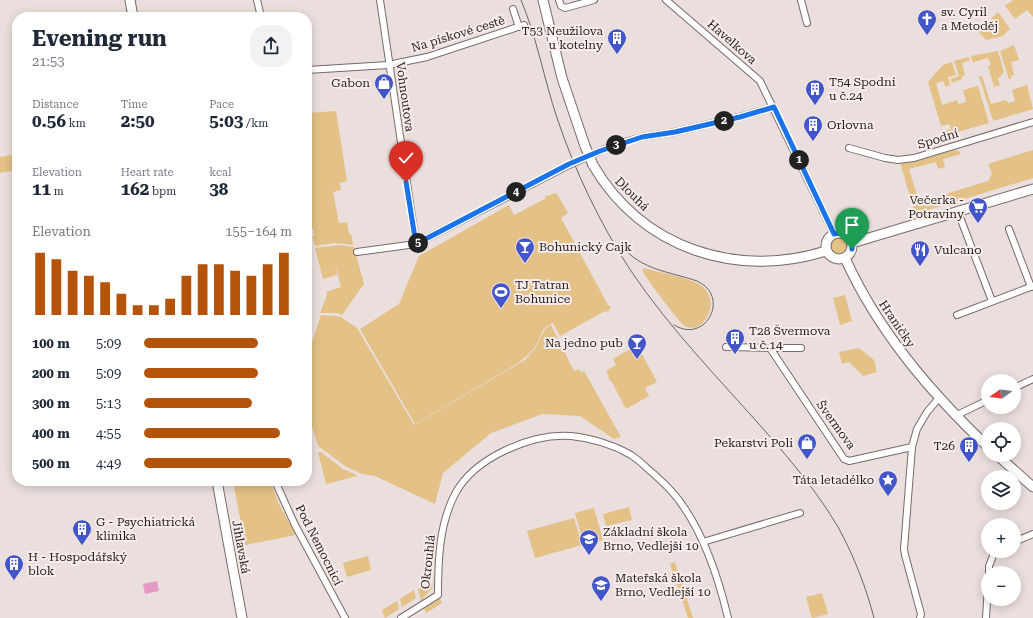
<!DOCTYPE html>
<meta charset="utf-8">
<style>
body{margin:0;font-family:"Roboto Serif",serif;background:#f2f2f3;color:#1f2937;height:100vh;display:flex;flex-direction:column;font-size:15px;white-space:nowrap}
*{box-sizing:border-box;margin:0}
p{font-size:13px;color:#747a83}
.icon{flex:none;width:22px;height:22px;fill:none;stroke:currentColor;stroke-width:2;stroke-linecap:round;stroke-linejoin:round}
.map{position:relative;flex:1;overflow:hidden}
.drawer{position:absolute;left:12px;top:12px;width:300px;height:474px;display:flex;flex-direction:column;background:#fff;border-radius:16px;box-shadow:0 2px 10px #0003}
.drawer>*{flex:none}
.needle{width:26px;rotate:255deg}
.controls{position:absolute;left:981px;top:374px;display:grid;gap:8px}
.controls a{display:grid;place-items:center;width:40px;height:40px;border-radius:50%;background:#fff;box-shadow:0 2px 10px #0003;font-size:20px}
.pin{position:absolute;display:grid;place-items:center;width:34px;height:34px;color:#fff;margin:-41px -17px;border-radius:50% 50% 50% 0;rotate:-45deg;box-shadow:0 0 4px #0007}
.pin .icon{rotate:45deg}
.km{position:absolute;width:20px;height:20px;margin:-10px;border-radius:50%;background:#222;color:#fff;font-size:11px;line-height:20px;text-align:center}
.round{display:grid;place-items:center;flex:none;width:42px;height:42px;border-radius:16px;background:#f2f2f3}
.head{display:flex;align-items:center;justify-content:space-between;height:68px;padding:0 20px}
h1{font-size:22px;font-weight:700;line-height:30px}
.stats{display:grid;grid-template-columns:repeat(3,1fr);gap:6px;height:68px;padding:4px 20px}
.stats div{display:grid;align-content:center}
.stats b{font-size:17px;font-weight:700}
.stats small{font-size:11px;font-weight:400}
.stats p{font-size:11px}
.chart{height:112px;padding:8px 20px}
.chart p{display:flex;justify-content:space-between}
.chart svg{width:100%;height:72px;margin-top:4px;stroke:#b45309;stroke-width:6}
ul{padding:0 20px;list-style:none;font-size:13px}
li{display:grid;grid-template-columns:64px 48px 1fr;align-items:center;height:30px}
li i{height:10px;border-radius:5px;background:#b45309}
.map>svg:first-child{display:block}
.green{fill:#e3c187}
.water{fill:#e598c5}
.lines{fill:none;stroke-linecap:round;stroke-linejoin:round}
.street-casing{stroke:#766b69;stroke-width:8}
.secondary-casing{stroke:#766b69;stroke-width:11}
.street{stroke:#fff;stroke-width:6}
.secondary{stroke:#fff;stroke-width:9}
.tram{stroke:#6c6664;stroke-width:1}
.secondary-bridge-casing{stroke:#766b69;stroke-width:11;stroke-linecap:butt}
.secondary-bridge{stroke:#fff;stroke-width:9}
.route-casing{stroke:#fff;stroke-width:8}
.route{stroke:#1a73e8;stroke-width:5}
.labels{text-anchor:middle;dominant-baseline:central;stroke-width:4;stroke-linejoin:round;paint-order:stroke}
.poi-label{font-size:12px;fill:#221e1d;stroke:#f8ece9;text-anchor:start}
.street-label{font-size:12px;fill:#221e1d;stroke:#f8ece9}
</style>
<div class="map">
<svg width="1033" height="618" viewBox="0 0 1033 618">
<rect width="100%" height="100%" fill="#eadfdc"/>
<g class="green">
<path d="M1013,0H1033V17L1027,10L1015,19L1005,6Z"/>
<path d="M998,12L1010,29L1003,36L986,40L978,31Z"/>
<path d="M1014,45L1019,60L1011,62L1014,75L1011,76V79H1009L1000,51Z"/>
<path d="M998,51L1004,72L998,79L1000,85L994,87L988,66L991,65L988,58L974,62L973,63L971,56Z"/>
<path d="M969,57L970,60L962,63L965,75L962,76V79L952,83L951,79L959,76L954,61Z"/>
<path d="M952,62L956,75L948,77L950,85L946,87L943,81L936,83L942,105L957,100L959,104L966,102L963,90L978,86L989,123L944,136L943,132L951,129L949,124L941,126L928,82L943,65Z"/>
<path d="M982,76L991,104L1006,100L1008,103L1015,101L1012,90L1027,85L1033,109L993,121L980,79L978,77Z"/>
<path d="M336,111L347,181L340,183L341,190L333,192L339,223L347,222L349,233L352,236L353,245L334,243L315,246L312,236H314L313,229L307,228V113Z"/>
<path d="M954,150L959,151L961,154L943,159L945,167L938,169L936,162L909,169L919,202L988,181L992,174L988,164L1033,150V178L915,214L900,162L923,159Z"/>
<path d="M17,154V170L0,173V157Z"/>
<path d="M554,193L557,194L568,213L561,218L608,305L611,306L608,312L605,311L560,336L553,323C538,330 544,333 536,345C532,352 526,356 520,362L415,424L360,329L399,304L419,256L509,205L514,215L545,199V197L548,195L549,196Z"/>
<circle cx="839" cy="246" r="9"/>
<path d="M339,245L354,247L364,284L342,315L336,313H320L327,295L326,292L341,287L335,264L337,275L323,279L315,248Z"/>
<path d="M643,268C657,272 693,278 703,287C722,303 702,338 683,325C669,308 655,291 643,272Z"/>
<path d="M845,295L852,321L840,325L833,298Z"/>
<path d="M321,315L335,316L341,317L357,328L414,425L525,360L536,347L545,329L551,325L574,371L579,369L581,373L584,371L621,437L614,439L580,416L542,414L491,433L443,473L435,504L375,476L362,474L345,466L318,446L311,424V398L307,372V357Z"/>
<path d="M637,345L657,382L645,388L649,396L626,409L612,382H611L608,377L609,376L606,371L616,365L613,359Z"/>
<path d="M859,348L874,360L877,372L863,376L849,362L842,364L839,352Z"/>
<path d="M318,452H321L343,469L357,475V476L326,484Z"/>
<path d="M233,481H270L279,504L296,535L245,545Z"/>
<path d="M629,507L632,520L606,526L603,514Z"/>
<path d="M594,508L603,540L584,545L575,513Z"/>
<path d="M574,518L582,545L535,558L527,531Z"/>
<path d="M368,556L371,570L347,577L343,563Z"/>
<path d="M675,562L693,618H688L670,564Z"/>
<path d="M433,583L432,588L421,601L418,589Z"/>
<path d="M414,590L416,598L402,607L400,599Z"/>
<path d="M822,593L828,614L812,618L806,597Z"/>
<path d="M440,599L442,603L426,613L424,608Z"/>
<path d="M397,601L399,609L385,618L382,610Z"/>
</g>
<path class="water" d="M157,581L159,591L145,594L143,584Z"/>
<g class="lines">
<defs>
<g id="street">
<path d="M257,0L261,17"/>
<path d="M380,0L416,244"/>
<path d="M559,0L561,6L565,8L594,0"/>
<path d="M666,0L760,81L834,234"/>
<path d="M801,0L807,23"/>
<path d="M513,9L519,27"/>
<path d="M307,70L388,65L427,57L524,25"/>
<path d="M849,148L885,158L898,160L914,158L1033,122"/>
<path d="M958,212L992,301"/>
<path d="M1009,229L1031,287"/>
<path d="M357,252L416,244L569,165L600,151L621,143L642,137L675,132L739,117L774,107"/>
<path d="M957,315L1033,286"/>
<path d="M726,347L770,348L844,459L849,461L912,447"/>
<path d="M770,348H801"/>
<path d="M1014,388L1033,379"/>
<path d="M955,416L988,400"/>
<path d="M275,481L295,525L345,618"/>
<path d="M703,542L800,513"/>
<path d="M1014,542L1033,534"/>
<path d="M989,573V566L995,551"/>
<path d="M401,618L438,595C438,561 439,525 455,494C474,458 531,433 571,436C591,438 614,445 631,455C637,459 643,464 648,469C661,480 674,492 683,506C706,539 719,580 728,618"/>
<path d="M920,618L921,614L905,555L904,549L912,447L917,429L927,412L939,398"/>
<path d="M986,618L988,585"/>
</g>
<g id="secondary">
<path d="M130,0L133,17"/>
<path d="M543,0L562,78L585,146"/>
<path d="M593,165C642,249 737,279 826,251"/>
<circle cx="839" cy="246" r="13"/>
<path d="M852,243L1033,189"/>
<path d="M845,258C878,331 930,392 988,447"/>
<path d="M997,455L1033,487"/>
<path d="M217,481L242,618"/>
</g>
</defs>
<use href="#street" class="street-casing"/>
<use href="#secondary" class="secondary-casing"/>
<use href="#street" class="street"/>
<use href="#secondary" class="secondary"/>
<g class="tram">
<path d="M521,0C537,38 544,79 557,118C575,171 600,224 631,271C670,329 720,380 766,432C792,462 818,493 838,527C854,556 866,587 874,618"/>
<path d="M623,247C641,270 671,272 697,281C731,296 706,345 674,325"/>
</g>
<defs>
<path id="secondary-bridge" d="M585,146L593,165"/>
</defs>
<use href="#secondary-bridge" class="secondary-bridge-casing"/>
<use href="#secondary-bridge" class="secondary-bridge"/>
</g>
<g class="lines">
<defs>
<path id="route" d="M406,182L416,244L569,164L600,151L642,137L675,132L740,117L774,107L834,234C845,231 853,238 852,249"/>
</defs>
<use href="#route" class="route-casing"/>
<use href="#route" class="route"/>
</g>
<defs>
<symbol id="church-pin" viewBox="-11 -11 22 30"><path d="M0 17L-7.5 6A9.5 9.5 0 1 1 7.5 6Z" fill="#4255c9" stroke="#f8ece9"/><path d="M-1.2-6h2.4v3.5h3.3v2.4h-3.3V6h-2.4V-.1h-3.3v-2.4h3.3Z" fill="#fff"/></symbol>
<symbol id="building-pin" viewBox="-11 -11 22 30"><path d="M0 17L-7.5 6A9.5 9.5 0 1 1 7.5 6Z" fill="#4255c9" stroke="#f8ece9"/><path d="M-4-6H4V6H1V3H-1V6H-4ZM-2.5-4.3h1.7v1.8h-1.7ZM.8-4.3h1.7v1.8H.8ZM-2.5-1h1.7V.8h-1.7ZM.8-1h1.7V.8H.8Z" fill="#fff"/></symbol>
<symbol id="shop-pin" viewBox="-11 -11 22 30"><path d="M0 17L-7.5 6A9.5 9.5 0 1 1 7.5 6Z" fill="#4255c9" stroke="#f8ece9"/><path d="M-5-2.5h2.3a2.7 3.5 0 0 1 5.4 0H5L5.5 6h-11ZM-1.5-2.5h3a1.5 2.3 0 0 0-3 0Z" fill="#fff"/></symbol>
<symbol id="supermarket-pin" viewBox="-11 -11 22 30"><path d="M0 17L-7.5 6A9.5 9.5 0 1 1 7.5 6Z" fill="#4255c9" stroke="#f8ece9"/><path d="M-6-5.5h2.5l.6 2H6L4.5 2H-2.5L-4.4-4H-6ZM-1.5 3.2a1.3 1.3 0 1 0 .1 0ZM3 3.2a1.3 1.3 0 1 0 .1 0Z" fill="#fff"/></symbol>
<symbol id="bar-pin" viewBox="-11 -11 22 30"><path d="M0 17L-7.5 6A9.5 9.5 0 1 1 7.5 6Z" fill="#4255c9" stroke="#f8ece9"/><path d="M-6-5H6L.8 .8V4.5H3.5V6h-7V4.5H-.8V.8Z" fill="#fff"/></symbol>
<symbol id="restaurant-pin" viewBox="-11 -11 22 30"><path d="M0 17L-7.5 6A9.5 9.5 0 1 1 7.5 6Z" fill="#4255c9" stroke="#f8ece9"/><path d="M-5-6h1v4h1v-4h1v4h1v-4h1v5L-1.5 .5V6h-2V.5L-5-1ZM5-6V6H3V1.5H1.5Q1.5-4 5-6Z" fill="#fff"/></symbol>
<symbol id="stadium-pin" viewBox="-11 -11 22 30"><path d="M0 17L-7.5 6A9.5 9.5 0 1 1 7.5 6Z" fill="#4255c9" stroke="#f8ece9"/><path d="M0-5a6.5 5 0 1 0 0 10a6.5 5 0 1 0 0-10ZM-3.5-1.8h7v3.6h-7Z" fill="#fff"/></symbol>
<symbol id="sight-pin" viewBox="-11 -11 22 30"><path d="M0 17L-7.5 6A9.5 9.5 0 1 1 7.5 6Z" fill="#4255c9" stroke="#f8ece9"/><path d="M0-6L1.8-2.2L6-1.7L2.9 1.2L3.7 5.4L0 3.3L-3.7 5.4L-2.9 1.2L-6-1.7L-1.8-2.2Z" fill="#fff"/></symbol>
<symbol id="school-pin" viewBox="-11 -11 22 30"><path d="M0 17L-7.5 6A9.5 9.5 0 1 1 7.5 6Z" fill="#4255c9" stroke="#f8ece9"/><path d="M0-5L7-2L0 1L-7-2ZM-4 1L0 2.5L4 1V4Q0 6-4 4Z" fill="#fff"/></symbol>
</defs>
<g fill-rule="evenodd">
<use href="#church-pin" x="916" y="8" width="22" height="30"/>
<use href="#building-pin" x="606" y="27" width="22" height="30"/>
<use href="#shop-pin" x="373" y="72" width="22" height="30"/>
<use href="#building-pin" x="804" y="78" width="22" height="30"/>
<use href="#building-pin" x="802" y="114" width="22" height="30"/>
<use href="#supermarket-pin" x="967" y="196" width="22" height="30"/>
<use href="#bar-pin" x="514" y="236" width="22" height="30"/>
<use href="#restaurant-pin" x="909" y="239" width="22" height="30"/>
<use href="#stadium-pin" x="490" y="281" width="22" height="30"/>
<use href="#building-pin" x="724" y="327" width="22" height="30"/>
<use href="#bar-pin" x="626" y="332" width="22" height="30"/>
<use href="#shop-pin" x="796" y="432" width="22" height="30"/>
<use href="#building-pin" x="958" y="435" width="22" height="30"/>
<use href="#sight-pin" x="877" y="469" width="22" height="30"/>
<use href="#building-pin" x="71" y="518" width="22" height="30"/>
<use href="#school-pin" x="578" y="528" width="22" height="30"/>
<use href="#building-pin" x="3" y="553" width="22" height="30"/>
<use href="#school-pin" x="590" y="574" width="22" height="30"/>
</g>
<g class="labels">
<g class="poi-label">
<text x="941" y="12">sv. Cyril<tspan x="941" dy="14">a Metoděj</tspan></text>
<text x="603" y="31" text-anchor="end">T53 Neužilova<tspan x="603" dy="14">u kotelny</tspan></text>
<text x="829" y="82">T54 Spodní<tspan x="829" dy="14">u č.24</tspan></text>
<text x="370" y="83" text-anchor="end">Gabon</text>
<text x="827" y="125">Orlovna</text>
<text x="964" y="200" text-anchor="end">Večerka -<tspan x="964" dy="14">Potraviny</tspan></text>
<text x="539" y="247">Bohunický Cajk</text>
<text x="934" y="250">Vulcano</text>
<text x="515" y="285">TJ Tatran<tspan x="515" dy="14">Bohunice</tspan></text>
<text x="749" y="331">T28 Švermova<tspan x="749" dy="14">u č.14</tspan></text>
<text x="623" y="343" text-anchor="end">Na jedno pub</text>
<text x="793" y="443" text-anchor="end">Pekarstvi Poli</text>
<text x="955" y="446" text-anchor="end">T26</text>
<text x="874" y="480" text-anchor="end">Táta letadélko</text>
<text x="96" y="522">G - Psychiatrická<tspan x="96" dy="14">klinika</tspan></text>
<text x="603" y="532">Základní škola<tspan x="603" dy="14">Brno, Vedlejší 10</tspan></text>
<text x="28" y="557">H - Hospodářský<tspan x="28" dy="14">blok</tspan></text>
<text x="615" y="578">Mateřská škola<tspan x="615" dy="14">Brno, Vedlejší 10</tspan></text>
</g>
<g class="street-label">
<text transform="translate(458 34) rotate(-17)">Na pískové cestě</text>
<text transform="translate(732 42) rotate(41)">Havelkova</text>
<text transform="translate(405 97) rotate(82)">Vohnoutova</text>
<text transform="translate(938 139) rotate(-17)">Spodní</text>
<text transform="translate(632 194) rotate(45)">Dlouhá</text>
<text transform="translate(897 324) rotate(56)">Hraničky</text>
<text transform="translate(836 425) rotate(54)">Švermova</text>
<text transform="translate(319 545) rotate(63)">Pod Nemocnicí</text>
<text transform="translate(241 547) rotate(80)">Jihlavská</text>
<text transform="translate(428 562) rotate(-84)">Okrouhlá</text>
</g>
</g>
</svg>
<div class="controls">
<a><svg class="needle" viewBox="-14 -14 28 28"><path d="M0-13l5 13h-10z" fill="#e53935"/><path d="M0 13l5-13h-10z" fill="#747a83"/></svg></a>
<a><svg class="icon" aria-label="locate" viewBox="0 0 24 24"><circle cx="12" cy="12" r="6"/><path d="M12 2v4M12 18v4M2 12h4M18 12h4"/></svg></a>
<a><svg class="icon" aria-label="layers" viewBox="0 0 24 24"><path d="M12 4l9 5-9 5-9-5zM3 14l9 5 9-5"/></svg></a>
<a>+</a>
<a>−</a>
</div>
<div class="pin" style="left:852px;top:249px;background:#1e9e55"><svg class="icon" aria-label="arrive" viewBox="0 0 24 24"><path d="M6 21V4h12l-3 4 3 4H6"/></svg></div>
<div class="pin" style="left:406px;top:182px;background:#d93025"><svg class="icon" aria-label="check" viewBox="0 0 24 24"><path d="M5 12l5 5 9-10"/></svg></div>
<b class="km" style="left:799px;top:160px">1</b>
<b class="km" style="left:724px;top:121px">2</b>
<b class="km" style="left:616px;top:145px">3</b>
<b class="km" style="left:516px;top:192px">4</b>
<b class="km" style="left:418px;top:243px">5</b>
<section class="drawer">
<div class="head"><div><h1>Evening run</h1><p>21:53</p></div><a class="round"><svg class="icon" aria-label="share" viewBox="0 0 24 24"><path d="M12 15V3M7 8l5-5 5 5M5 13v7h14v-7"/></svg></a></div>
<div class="stats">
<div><p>Distance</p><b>0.56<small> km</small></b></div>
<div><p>Time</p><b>2:50</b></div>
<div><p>Pace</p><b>5:03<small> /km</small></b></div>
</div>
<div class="stats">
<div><p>Elevation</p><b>11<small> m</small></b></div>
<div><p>Heart rate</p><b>162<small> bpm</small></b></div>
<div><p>kcal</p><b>38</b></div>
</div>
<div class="chart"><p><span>Elevation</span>155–164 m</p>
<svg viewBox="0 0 160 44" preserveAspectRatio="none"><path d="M5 44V6M15 44V10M25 44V17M35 44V20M45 44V24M55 44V31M65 44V38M75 44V38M85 44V34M95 44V20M105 44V13M115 44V13M125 44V17M135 44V20M145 44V13M155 44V6"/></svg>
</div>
<ul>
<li><b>100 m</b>5:09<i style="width:77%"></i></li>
<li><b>200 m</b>5:09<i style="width:77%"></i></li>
<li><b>300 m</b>5:13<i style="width:73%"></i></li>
<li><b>400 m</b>4:55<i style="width:92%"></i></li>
<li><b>500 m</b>4:49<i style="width:100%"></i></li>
</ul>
</section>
</div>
